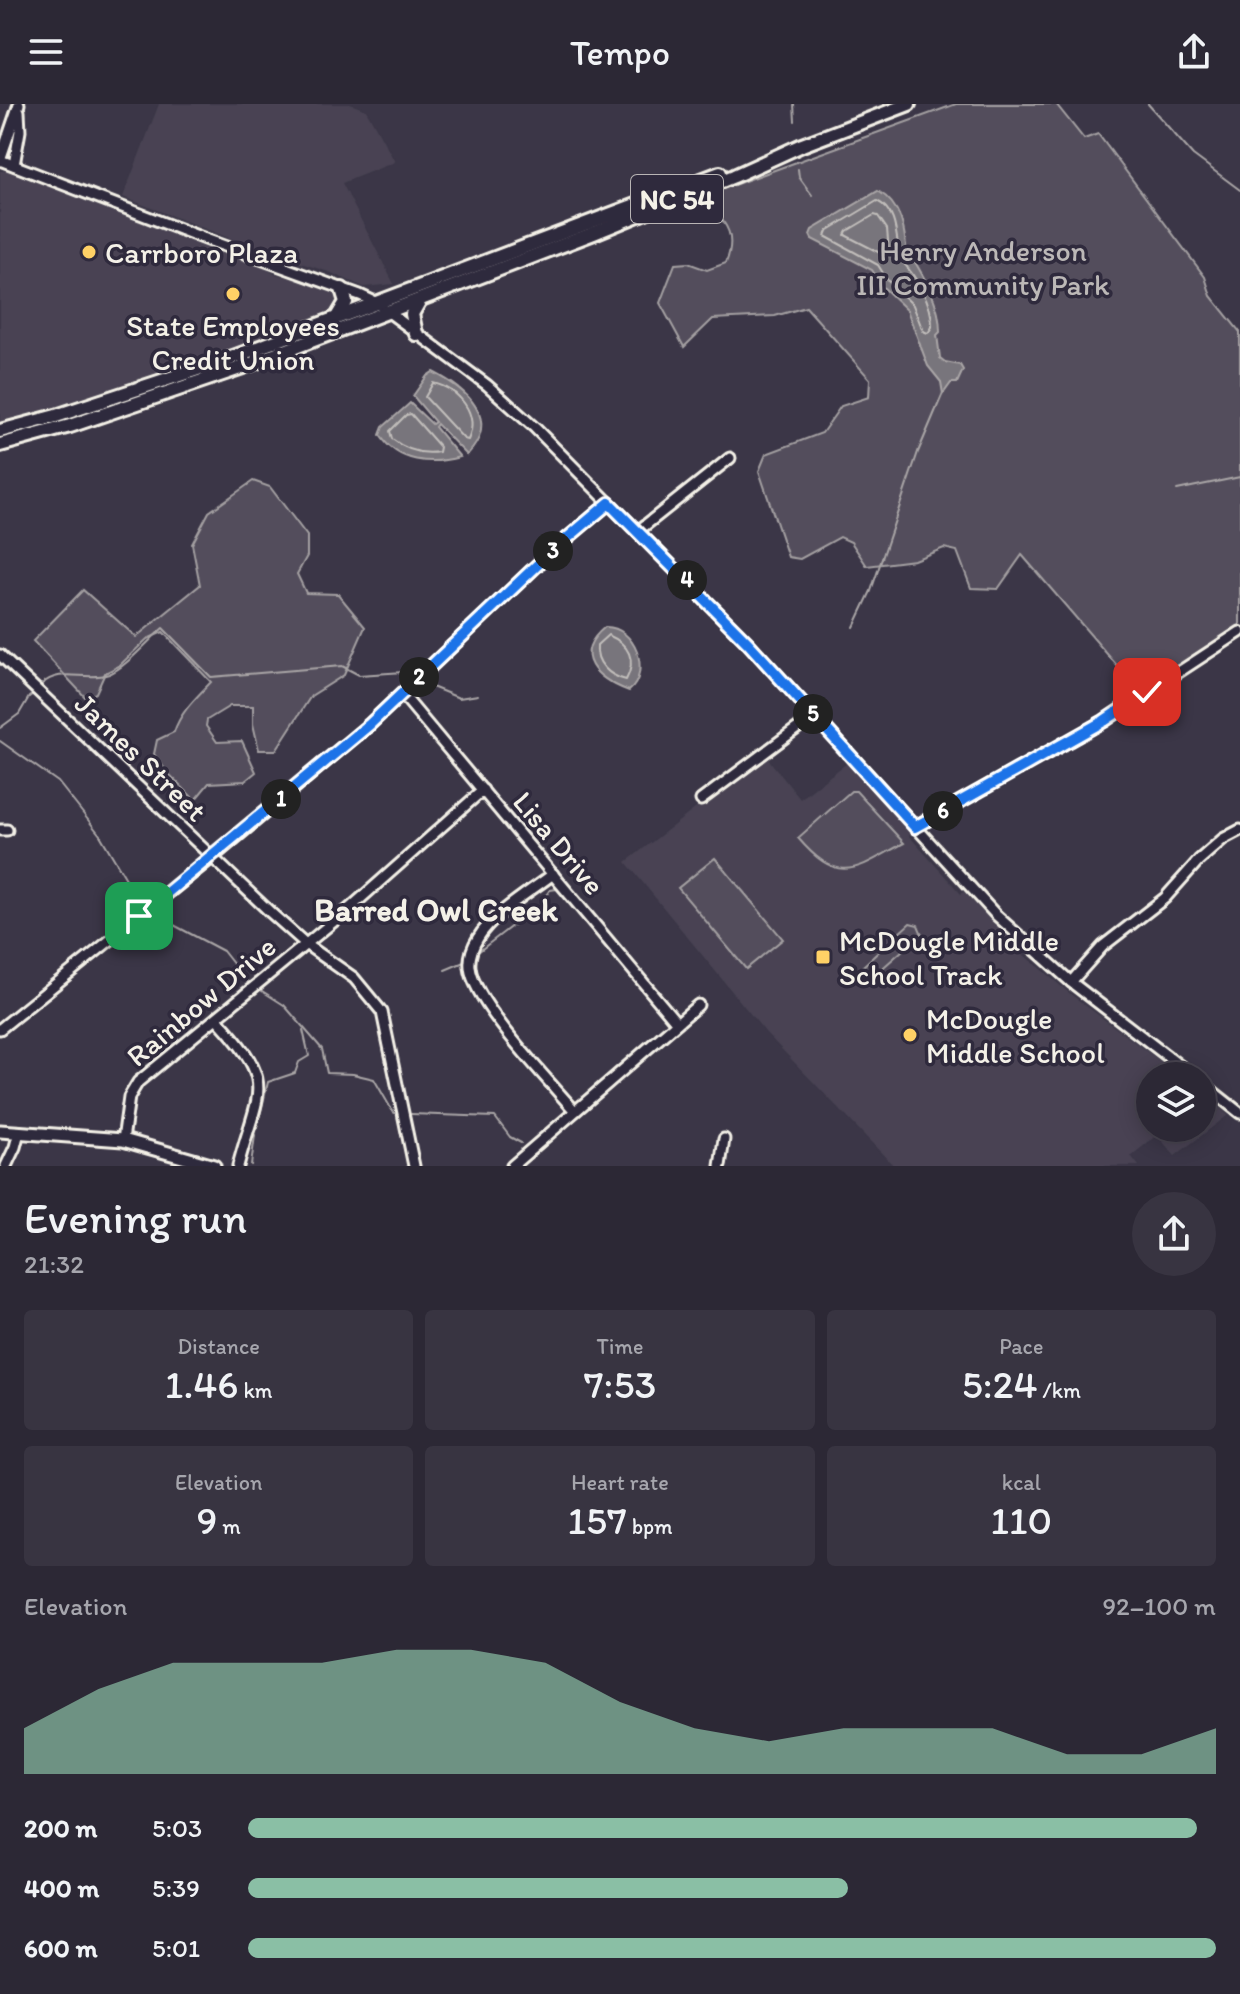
<!DOCTYPE html>
<meta charset="utf-8">
<style>
body{margin:0;font-family:Itim,sans-serif;background:#383441;color:#f1f3f6;height:100vh;display:flex;flex-direction:column;font-size:30px;white-space:nowrap}
*{box-sizing:border-box;margin:0}
p{font-size:26px;color:#a6a6ad}
.icon{flex:none;width:44px;height:44px;fill:none;stroke:currentColor;stroke-width:2;stroke-linecap:round;stroke-linejoin:round}
.map{position:relative;height:1062px;overflow:hidden}
.side{display:flex;flex-direction:column;background:#2c2835;flex:1}
.side>*{flex:none}
.controls{position:absolute;left:1136px;top:958px;display:grid;gap:16px}
.controls a{display:grid;place-items:center;width:80px;height:80px;border-radius:50%;background:#2c2835;box-shadow:0 4px 20px #0003,0 0 0 2px #484450;font-size:40px}
.pin{position:absolute;display:grid;place-items:center;width:68px;height:68px;color:#fff;margin:-34px;border-radius:16px;box-shadow:0 4px 12px #0006}
.km{position:absolute;width:40px;height:40px;margin:-20px;border-radius:50%;background:#222;color:#fff;font-size:22px;line-height:40px;text-align:center}
.round{display:grid;place-items:center;flex:none;width:84px;height:84px;border-radius:42px;background:#383441}
.headline{display:flex;align-items:center;justify-content:space-between;height:136px;padding:0 24px}
h1{font-size:44px;font-weight:600;line-height:60px}
.stats{display:grid;grid-template-columns:repeat(3,1fr);gap:12px;height:136px;padding:8px 24px}
.stats div{display:grid;align-content:center;border-radius:8px;background:#383441;text-align:center}
.stats b{font-size:40px;font-weight:600}
.stats small{font-size:22px;font-weight:400}
.stats p{font-size:22px}
.chart{height:224px;padding:16px 24px}
.chart p{display:flex;justify-content:space-between}
.chart svg{width:100%;height:144px;margin-top:8px;fill:#8abfa5;opacity:.7}
ul{padding:0 24px;list-style:none;font-size:26px}
li{display:grid;grid-template-columns:128px 96px 1fr;align-items:center;height:60px}
li i{height:20px;border-radius:10px;background:#8abfa5}
header{display:flex;justify-content:space-between;align-items:center;height:104px;padding:0 24px;background:#2c2835;font-size:36px;font-weight:600}
.map>svg:first-child{display:block}
.built{fill:#484352}
.green{fill:#534e5c;stroke:#a4a0a2;stroke-width:2}
.water{fill:#78747b;stroke:#aaa6a7;stroke-width:2}
.lines{fill:none;stroke-linecap:round;stroke-linejoin:round}
.shore{stroke:#c2bfbc;stroke-width:2}
.stream{stroke:#aaa6a7;stroke-width:2}
.minor-casing{stroke:#f4f1e8;stroke-width:15}
.major-casing{stroke:#f4f1e8;stroke-width:17}
.highway-casing{stroke:#f4f1e8;stroke-width:18}
.minor{stroke:#2f2a3d;stroke-width:9}
.major{stroke:#2f2a3d;stroke-width:11}
.highway{stroke:#2f2a3d;stroke-width:12}
.route-casing{stroke:#fff;stroke-width:16}
.route{stroke:#1a73e8;stroke-width:10}
.poi-dot{fill:#ffd166;stroke:#2f2a3d;stroke-width:3}
.labels{text-anchor:middle;dominant-baseline:central;stroke-width:7;stroke-linejoin:round;paint-order:stroke}
.shield{fill:#2f2a3d;stroke:#b9b5b5;stroke-width:2}
.shield-label{font-size:28px;font-weight:bold;fill:#f4f1e8}
.park-label{font-size:30px;fill:#bcb8b7;stroke:#2f2a3d}
.poi-label{font-size:30px;fill:#f4f1e8;stroke:#2f2a3d;text-anchor:start}
.street-label{font-size:30px;fill:#f4f1e8;stroke:#2f2a3d}
.neighbourhood-label{font-size:32px;font-weight:bold;fill:#f4f1e8;stroke:#2f2a3d}
</style>
<header><svg class="icon" aria-label="menu" viewBox="0 0 24 24"><path d="M4 6h16M4 12h16M4 18h16"/></svg>Tempo<svg class="icon" aria-label="share" viewBox="0 0 24 24"><path d="M12 15V3M7 8l5-5 5 5M5 13v7h14v-7"/></svg></header>
<div class="map">
<svg width="1240" height="1062" viewBox="0 0 1240 1062">
<rect width="100%" height="100%" fill="#3b3647"/>
<filter id="ink" filterUnits="userSpaceOnUse"><feTurbulence type="fractalNoise" baseFrequency=".0125" numOctaves="2"/><feDisplacementMap in="SourceGraphic" scale="16" xChannelSelector="R" yChannelSelector="G"/><feConvolveMatrix kernelMatrix="1 2 1 2 8 2 1 2 1" color-interpolation-filters="sRGB"/></filter>
<g filter="url(#ink)">
<g class="built">
<path d="M159,0H350L366,6L395,58L342,79L394,180L364,183L329,168L260,146L123,93Z"/>
<path d="M0,67H22L256,158L275,170L304,177L336,189L342,195L334,209L313,217L120,286L0,322Z"/>
<path d="M765,651L800,695L847,659L911,730L909,732L961,790L964,788L1020,845L1019,847L1073,892L1180,972H1150V1024H1202V989L1228,1011L1175,1052L1157,1031L1131,1052L1139,1062H894L766,929L626,758Z"/>
</g>
<g class="green">
<path d="M956,0H1056L1084,35L1098,30L1205,173L1211,192L1240,228V525L1148,582L1147,578L1137,585L1022,451L998,485L971,484L957,447L944,444L914,456L867,462L851,438L840,433L800,455L788,453L759,367L766,350L822,329L841,302L869,293L870,275L806,203L775,212L713,215L684,243L660,199L675,160L688,159L707,166L726,159C738,128 724,118 705,95L706,91Z"/>
<path d="M253,377L270,383L307,432V452L297,470L306,489L338,490L365,523L344,571L311,592L276,646H259L253,620V602H230L207,616L206,622L217,638L242,637L256,668L245,677L209,679L195,696L167,668L154,650L157,636L174,628C181,607 196,594 211,578L163,528L147,535L119,562L105,569L96,589L86,594L33,537L83,486L136,533L200,481L192,440L209,408Z"/>
<path d="M851,687H856L904,739C856,765 840,783 798,734Z"/>
<path d="M715,754L783,835L746,865L678,784Z"/>
<path d="M910,819L918,821L924,835L911,839L868,877L861,875L858,870L862,863Z"/>
</g>
<g class="water">
<path d="M878,87C902,101 905,126 907,152L912,153C926,176 940,200 940,228L937,231L940,254L945,258L960,261L963,266L957,279H951L943,290L941,278L928,262L907,206L882,182L872,166L812,135L810,131L812,126Z"/>
<path d="M433,268C466,285 502,315 467,351L437,320L435,323L460,353C431,361 398,359 380,331L383,323L410,299L432,320L435,318L413,292L427,272Z"/>
<path d="M605,523C635,522 652,568 629,587C597,575 570,552 605,523Z"/>
</g>
<g class="lines">
<g class="shore">
<path d="M877,97C898,107 896,135 900,155C915,171 933,199 932,223L928,229L923,227L913,201L888,177L878,161L825,132L827,127Z"/>
<path d="M874,111L878,112L887,125L889,148L886,152L845,131L847,127Z"/>
<path d="M433,279C459,285 480,310 468,336L464,335L425,293Z"/>
<path d="M411,310L440,343L439,348C421,351 406,346 392,335L390,327L406,311Z"/>
<path d="M608,531C629,540 637,556 626,576C609,572 595,559 597,541Z"/>
</g>
<g class="stream">
<path d="M794,0L795,17"/>
<path d="M1148,0L1193,51L1240,86"/>
<path d="M798,65L799,73L812,91"/>
<path d="M1177,386L1240,373"/>
<path d="M854,523L871,487L918,348L943,289"/>
<path d="M422,579L459,594L478,591"/>
<path d="M41,581C61,562 85,578 109,570C125,564 149,536 163,524L211,573L342,562L359,571L404,568L413,572"/>
<path d="M0,624L19,610L29,593L33,590"/>
<path d="M0,637L58,678L100,731L142,802"/>
<path d="M151,809L223,847L249,880"/>
<path d="M475,853L478,848L517,818C537,820 539,799 550,786L557,785"/>
<path d="M445,866L464,858"/>
<path d="M262,887L284,901L322,945L327,969L353,970L374,975L393,1008L398,1011"/>
<path d="M411,1010L495,1013L510,1033L521,1039"/>
<path d="M257,1024L268,978L295,969L299,958L309,952L303,926"/>
<path d="M251,1061L255,1031"/>
</g>
<defs>
<g id="minor">
<path d="M0,56L208,136L360,191L375,198L487,281L535,324L748,539L996,811L1071,878L1193,972"/>
<path d="M0,56L19,0"/>
<path d="M14,61L20,27L19,7"/>
<path d="M638,427L730,354"/>
<path d="M0,551L271,809L307,841L354,874L382,908L414,1062"/>
<path d="M402,590L677,919"/>
<path d="M701,696L815,611"/>
<path d="M915,723L1104,617L1240,528"/>
<path d="M0,726H7"/>
<path d="M553,770C531,787 492,810 478,834C473,842 469,853 470,863C473,898 550,978 575,1007"/>
<path d="M1071,878L1103,842L1165,794L1199,756L1223,735L1240,726"/>
<path d="M217,915C278,981 258,985 238,1062"/>
<path d="M0,925L212,754L369,621L551,448L609,399"/>
<path d="M1202,979L1240,1009"/>
<path d="M123,1036L129,993L138,978L350,804L483,686"/>
<path d="M6,1062L15,1043L19,1028"/>
<path d="M512,1062L698,901"/>
<path d="M720,1062L724,1035"/>
</g>
<path id="major" d="M0,1027L123,1036L214,1062"/>
<g id="highway">
<path d="M337,213L346,198L342,185"/>
<path d="M416,230L412,210L420,196"/>
<path d="M0,327L56,312L228,255L720,69"/>
<path d="M0,341L70,322L243,263L594,129L734,72L802,41L909,0"/>
</g>
</defs>
<use href="#minor" class="minor-casing"/>
<use href="#major" class="major-casing"/>
<use href="#highway" class="highway-casing"/>
<use href="#minor" class="minor"/>
<use href="#major" class="major"/>
<use href="#highway" class="highway"/>
</g>
</g>
<g class="lines" filter="url(#ink)">
<defs>
<path id="route" d="M139,812L369,621L551,448L609,399L748,539L915,723L1104,617L1147,588"/>
</defs>
<use href="#route" class="route-casing"/>
<use href="#route" class="route"/>
</g>
<g class="poi-dot">
<circle cx="89" cy="148" r="8"/>
<circle cx="233" cy="190" r="8"/>
<rect x="815" y="845" width="16" height="16" rx="4"/>
<circle cx="910" cy="931" r="8"/>
</g>
<g class="labels">
<rect class="shield" x="631" y="71" width="92" height="48" rx="6"/>
<g class="shield-label">
<text x="677" y="95">NC 54</text>
</g>
<g class="park-label">
<text x="983" y="146">Henry Anderson<tspan x="983" dy="34">III Community Park</tspan></text>
</g>
<g class="poi-label">
<text x="105" y="148">Carrboro Plaza</text>
<text x="233" y="221" text-anchor="middle">State Employees<tspan x="233" dy="34">Credit Union</tspan></text>
<text x="839" y="836">McDougle Middle<tspan x="839" dy="34">School Track</tspan></text>
<text x="926" y="914">McDougle<tspan x="926" dy="34">Middle School</tspan></text>
</g>
<g class="street-label">
<text transform="translate(141 653) rotate(44)">James Street</text>
<text transform="translate(559 739) rotate(50)">Lisa Drive</text>
<text transform="translate(201 897) rotate(-40)">Rainbow Drive</text>
</g>
<g class="neighbourhood-label">
<text x="436" y="806">Barred Owl Creek</text>
</g>
</g>
</svg>
<div class="controls">
<a><svg class="icon" aria-label="layers" viewBox="0 0 24 24"><path d="M12 4l9 5-9 5-9-5zM3 14l9 5 9-5"/></svg></a>
</div>
<div class="pin" style="left:139px;top:812px;background:#1e9e55"><svg class="icon" aria-label="arrive" viewBox="0 0 24 24"><path d="M6 21V4h12l-3 4 3 4H6"/></svg></div>
<div class="pin" style="left:1147px;top:588px;background:#d93025"><svg class="icon" aria-label="check" viewBox="0 0 24 24"><path d="M5 12l5 5 9-10"/></svg></div>
<b class="km" style="left:281px;top:695px">1</b>
<b class="km" style="left:419px;top:573px">2</b>
<b class="km" style="left:553px;top:447px">3</b>
<b class="km" style="left:687px;top:476px">4</b>
<b class="km" style="left:813px;top:610px">5</b>
<b class="km" style="left:943px;top:707px">6</b>
</div>
<section class="side">
<div class="headline"><div><h1>Evening run</h1><p>21:32</p></div><a class="round"><svg class="icon" aria-label="share" viewBox="0 0 24 24"><path d="M12 15V3M7 8l5-5 5 5M5 13v7h14v-7"/></svg></a></div>
<div class="stats">
<div><p>Distance</p><b>1.46<small> km</small></b></div>
<div><p>Time</p><b>7:53</b></div>
<div><p>Pace</p><b>5:24<small> /km</small></b></div>
</div>
<div class="stats">
<div><p>Elevation</p><b>9<small> m</small></b></div>
<div><p>Heart rate</p><b>157<small> bpm</small></b></div>
<div><p>kcal</p><b>110</b></div>
</div>
<div class="chart"><p><span>Elevation</span>92–100 m</p>
<svg viewBox="0 0 160 44" preserveAspectRatio="none"><path d="M0 44V30L10 18L20 10L30 10L40 10L50 6L60 6L70 10L80 22L90 30L100 34L110 30L120 30L130 30L140 38L150 38L160 30V44z"/></svg>
</div>
<ul>
<li><b>200 m</b>5:03<i style="width:98%"></i></li>
<li><b>400 m</b>5:39<i style="width:62%"></i></li>
<li><b>600 m</b>5:01<i style="width:100%"></i></li>
</ul>
</section>
